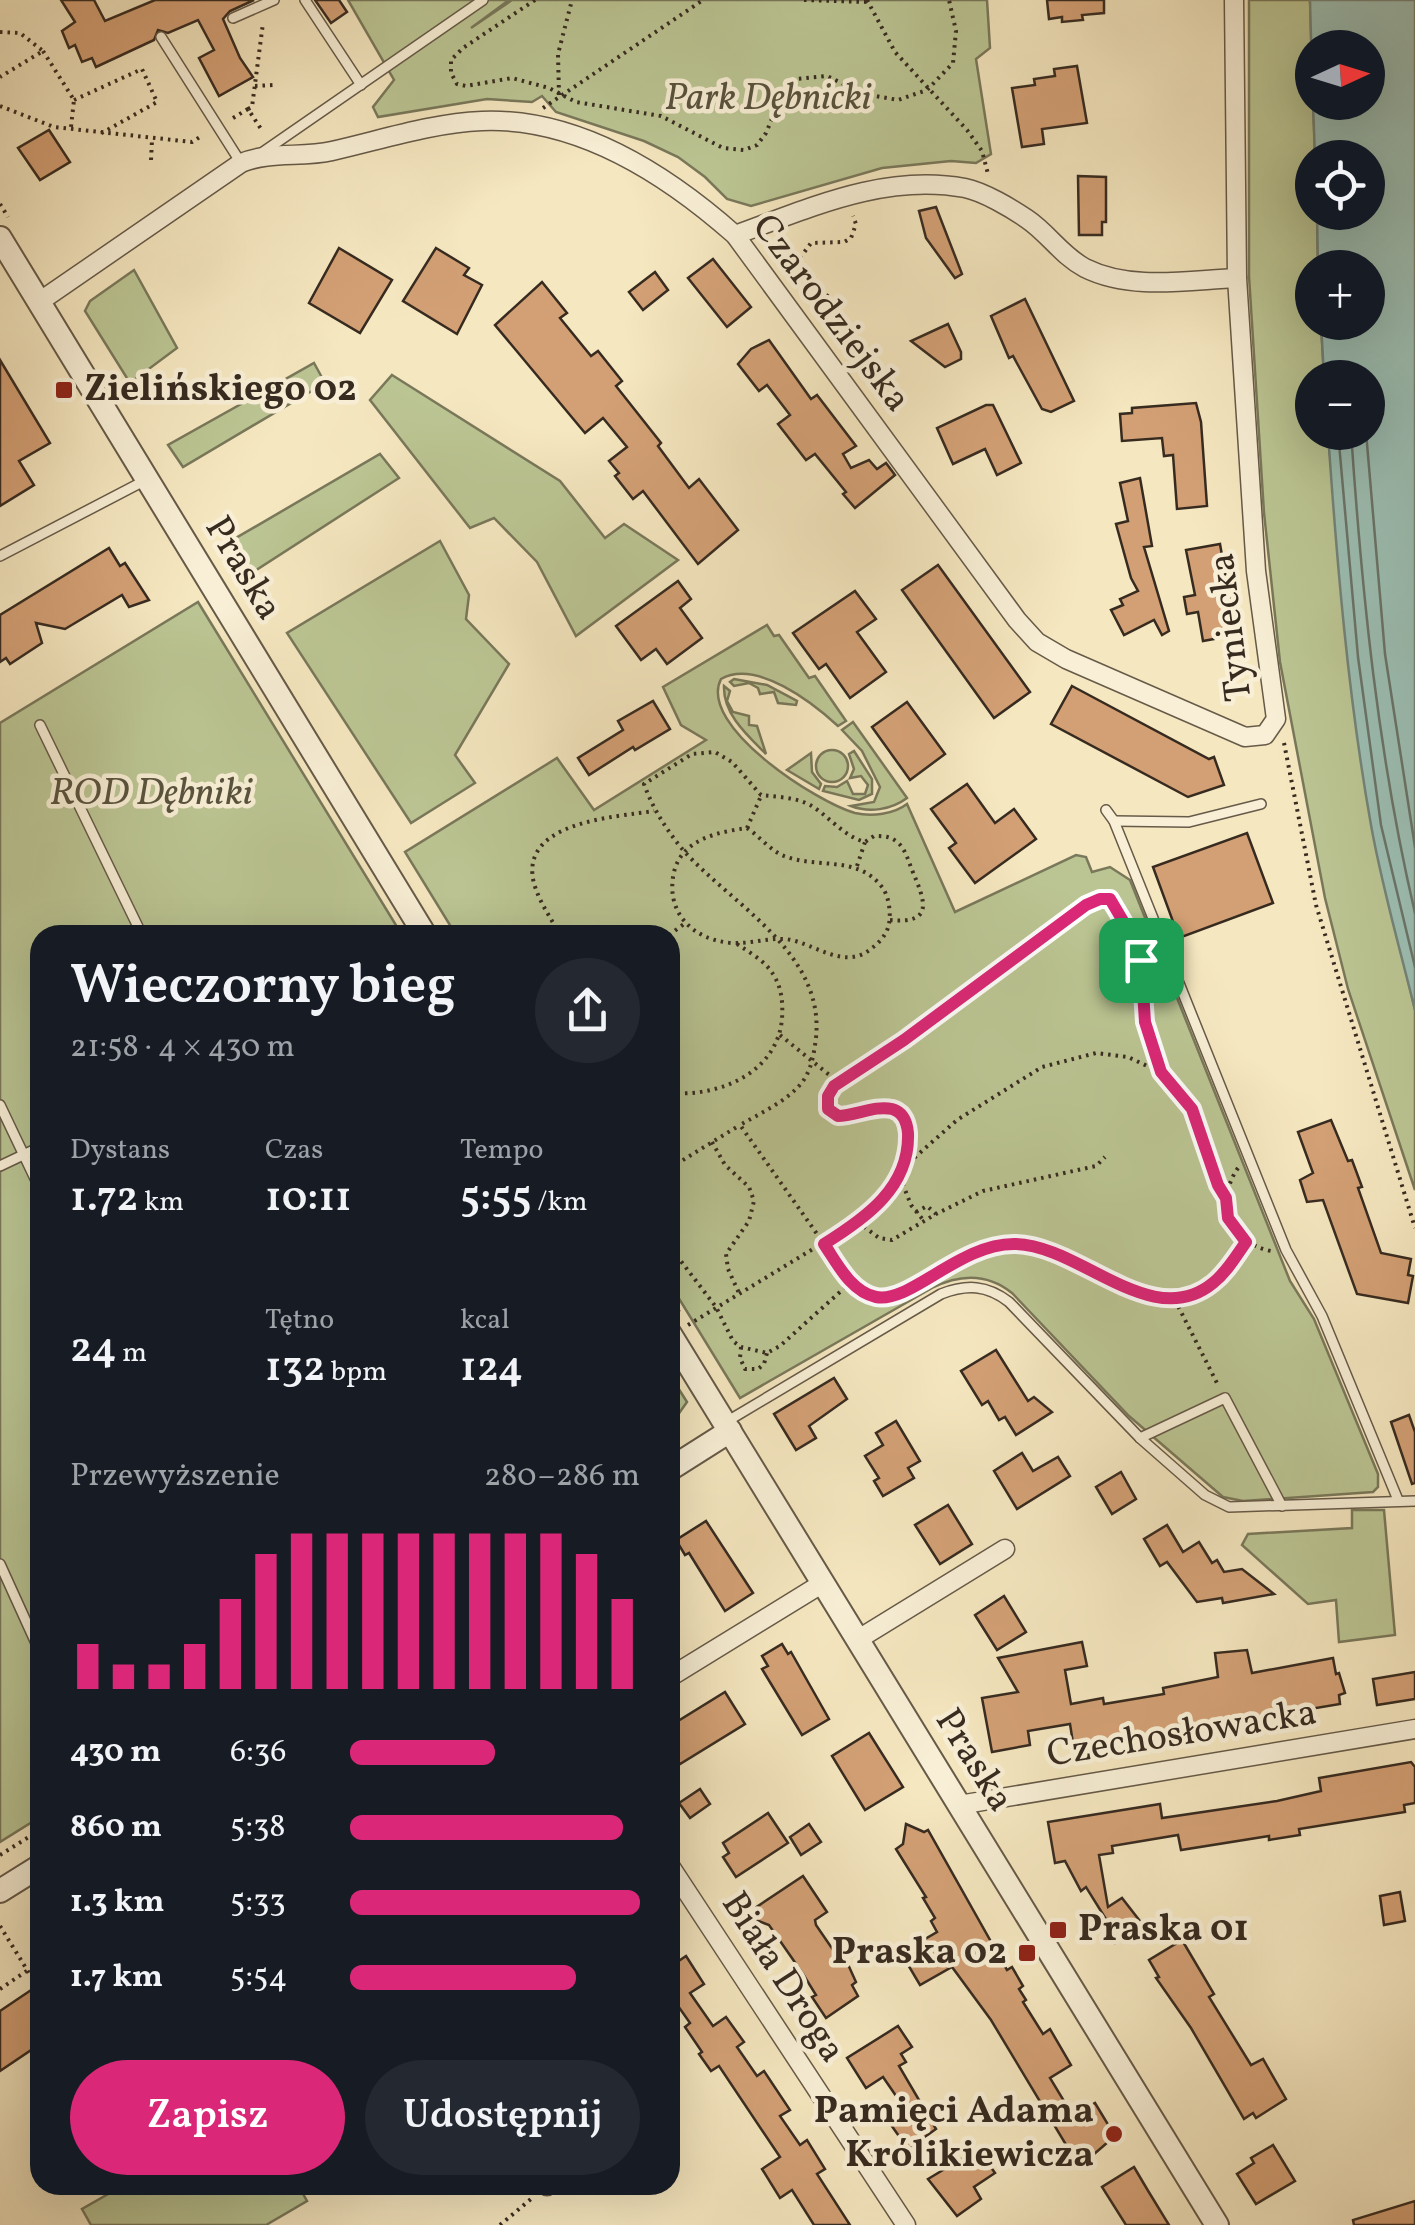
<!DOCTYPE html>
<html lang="pl">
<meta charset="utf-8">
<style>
body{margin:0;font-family:Vollkorn,serif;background:#242831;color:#f1f3f6;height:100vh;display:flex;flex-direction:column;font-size:38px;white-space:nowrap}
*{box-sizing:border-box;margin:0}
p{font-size:32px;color:#9ea1a6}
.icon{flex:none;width:55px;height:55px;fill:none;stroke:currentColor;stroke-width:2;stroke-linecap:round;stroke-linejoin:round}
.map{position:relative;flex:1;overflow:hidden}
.panel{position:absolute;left:30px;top:925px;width:650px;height:1270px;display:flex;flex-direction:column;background:#171b24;border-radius:30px;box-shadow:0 10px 40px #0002}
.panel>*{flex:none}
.needle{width:65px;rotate:86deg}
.tools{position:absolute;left:1295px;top:30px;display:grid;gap:20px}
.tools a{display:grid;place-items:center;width:90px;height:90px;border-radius:50%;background:#171b24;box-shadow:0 10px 40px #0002;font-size:50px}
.pin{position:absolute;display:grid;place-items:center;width:85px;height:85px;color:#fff;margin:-42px;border-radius:20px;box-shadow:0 5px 15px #0006}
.round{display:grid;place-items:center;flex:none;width:105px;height:105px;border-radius:52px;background:#242831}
.overview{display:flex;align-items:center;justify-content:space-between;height:170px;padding:0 40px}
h1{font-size:55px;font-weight:600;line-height:75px}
.metrics{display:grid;grid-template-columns:repeat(3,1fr);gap:15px;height:170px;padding:10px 40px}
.metrics div{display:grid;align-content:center}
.metrics b{font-size:42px;font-weight:600}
.metrics small{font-size:28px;font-weight:400}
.metrics p{font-size:28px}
.chart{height:280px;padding:20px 40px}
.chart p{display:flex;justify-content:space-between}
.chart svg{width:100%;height:180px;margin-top:10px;stroke:#db2777;stroke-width:6}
.primary-button{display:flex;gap:20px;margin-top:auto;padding:20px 40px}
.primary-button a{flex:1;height:115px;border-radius:60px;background:#db2777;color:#fff;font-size:40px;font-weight:600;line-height:115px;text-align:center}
.primary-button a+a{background:#242831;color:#f1f3f6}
ul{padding:0 40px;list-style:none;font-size:32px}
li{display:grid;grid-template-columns:160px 120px 1fr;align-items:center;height:75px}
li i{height:25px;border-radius:12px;background:#db2777}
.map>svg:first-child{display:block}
.green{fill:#bbc593;stroke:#79785a;stroke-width:2.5}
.water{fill:#9cbfb4;stroke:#748479;stroke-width:2.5}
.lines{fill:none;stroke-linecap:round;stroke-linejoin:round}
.shore{stroke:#6a756a;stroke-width:2.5}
.building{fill:#d3a075;stroke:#372b20;stroke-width:2.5}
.service-casing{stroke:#665a48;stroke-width:12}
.minor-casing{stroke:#665a48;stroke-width:21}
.tertiary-casing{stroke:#665a48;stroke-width:26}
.path{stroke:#372b20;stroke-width:4;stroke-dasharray:2.5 5;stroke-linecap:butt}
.service{stroke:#f8efd6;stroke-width:9}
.minor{stroke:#f8efd6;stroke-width:18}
.tertiary{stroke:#f8efd6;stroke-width:22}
.route-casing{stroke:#fff;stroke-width:20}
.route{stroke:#db2777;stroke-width:12}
.poi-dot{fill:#8f2418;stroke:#f8efd6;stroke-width:4}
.labels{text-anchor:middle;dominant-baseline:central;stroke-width:9;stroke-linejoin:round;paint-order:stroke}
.park-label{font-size:38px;font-style:italic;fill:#58523d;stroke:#f8efd6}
.street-label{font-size:38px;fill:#372b20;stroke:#f8efd6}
.poi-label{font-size:38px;font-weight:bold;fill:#372b20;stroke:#f8efd6;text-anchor:start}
</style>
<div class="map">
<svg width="1415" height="2225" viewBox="0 0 1415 2225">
<rect width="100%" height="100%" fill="#f5e7c0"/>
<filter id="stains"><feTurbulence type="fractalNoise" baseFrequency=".002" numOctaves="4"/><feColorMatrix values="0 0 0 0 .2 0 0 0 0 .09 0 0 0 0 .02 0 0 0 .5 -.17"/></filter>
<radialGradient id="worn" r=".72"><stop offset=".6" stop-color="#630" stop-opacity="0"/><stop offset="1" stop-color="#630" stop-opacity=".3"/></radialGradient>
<g class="green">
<path d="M348,0H509L471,28L512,0H987L990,48L976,59L991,154L976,163L951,161L882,168L751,206L727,199L705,177L678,157L644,141L556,112L542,96L532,102L487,99L378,117L373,107L394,80Z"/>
<path d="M1249,0H1310L1315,157L1312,158V212L1317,213L1318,267L1312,268V322L1321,323L1324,377L1312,378V432L1328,433L1348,659L1372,827L1415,1010V1190L1348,989L1325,898L1280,662L1264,513L1249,276Z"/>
<path d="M134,270L177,348L130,383L85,311L90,301Z"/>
<path d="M314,363L325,383L183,467L168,445Z"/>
<path d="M392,375L560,481L605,538L624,524L678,560L576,636L537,562L494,518L470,528L370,400Z"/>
<path d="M380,454L399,478L250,574L229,542Z"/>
<path d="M440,541L469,595L466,619L509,664L455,755L475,783L411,823L287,633Z"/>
<path d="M198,602L402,935H40V1817L0,1842V723Z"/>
<path d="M767,625L774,636L779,635L809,678L815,676L846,721L838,726C813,703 757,659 721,679C697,726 818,803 855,813C872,817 894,814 907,804L955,912L1076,855L1086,857L1092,872L1110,867L1130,880L1290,1281L1314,1319L1378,1474V1487L1373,1492L1243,1501L1223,1497L1129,1416L1012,1293C987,1273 960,1274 932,1288L740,1398L670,1284V935H456L405,852L557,758L594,810L706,740L681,725L663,687Z"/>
<path d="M734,679L767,685L797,701L796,705L778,703L774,692L760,694L758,688L749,683L734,686L730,682Z"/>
<path d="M724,686L730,691L727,701L733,712L749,716V725L757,726L766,754C747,735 723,714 724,686Z"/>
<path d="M853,722L907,798C891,810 869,813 851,806L874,802L880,787L862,751L842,730Z"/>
<circle cx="832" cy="766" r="16"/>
<path d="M854,751L872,779V794L859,800L823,791L825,786L837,787L847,781L853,794H865L868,785L861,776L850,778L854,769L849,754Z"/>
<path d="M811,753L812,772L821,784L819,789L787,770Z"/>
<path d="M670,1375L687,1402L670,1426Z"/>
<path d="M1352,1510H1384L1395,1635L1339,1642L1336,1600L1308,1604L1242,1545L1248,1534L1352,1528Z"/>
<path d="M124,2185H298L307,2201L266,2225H91L82,2209Z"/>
</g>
<path class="water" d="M1310,0H1415V1010C1400,949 1382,887 1371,825C1348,696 1337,564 1328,433L1368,432V378L1324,377L1321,323L1368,322V268L1318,267L1317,213L1368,212V158L1315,157L1313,103L1368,102V48H1312V76Z"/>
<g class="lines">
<g class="shore">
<path d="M1338,432L1358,657L1381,825L1415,967"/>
<path d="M1351,432C1362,594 1378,755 1415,913"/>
<path d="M1366,432L1385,654L1415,847"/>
</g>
</g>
<g class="building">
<path d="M61,0H94L105,21L155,0H254L230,11L223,19L240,58L253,77L219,96L199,58L214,50L198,20L168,33L158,30L154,40L96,67L92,58L82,62L75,45L69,48L62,31L75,22Z"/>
<path d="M315,0H339L347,12L331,23Z"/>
<path d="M1047,0H1104V13L1082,15L1083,20L1062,22V17L1049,19Z"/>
<path d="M1077,66L1087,123L1042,129L1044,144L1022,147L1012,88L1035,85L1034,79L1055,76L1054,69Z"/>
<path d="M49,130L70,162L40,180L18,148Z"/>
<path d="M1078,176L1106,177V222H1102V235H1079Z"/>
<path d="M936,207L962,274L955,278L926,238L919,211Z"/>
<path d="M339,248L392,280L360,333L309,303Z"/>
<path d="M436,248L469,268L464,275L482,285L457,334L403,301Z"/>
<path d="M713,259L751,307L727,327L688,278Z"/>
<path d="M655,272L668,290L643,310L629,292Z"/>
<path d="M542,282L567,313L560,318L591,356L598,351L622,381L616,386L661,443L658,446L689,488L699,479L738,530L698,564L643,491L633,499L615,476L619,473L609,461L627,447L603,418L585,433L495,325Z"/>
<path d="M1025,299L1074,401L1051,412L1042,409L1013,356L1009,358L991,316Z"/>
<path d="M948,324L961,352V359L945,367L911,341Z"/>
<path d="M769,340L811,399L817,395L856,446L843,454L851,468L869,460L877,469L886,463L895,475L855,508L843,494L846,492L815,454L806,460L778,424L790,415L767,385L759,391L738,364L751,349Z"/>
<path d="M0,360L50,443L19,461L34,485L0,506Z"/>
<path d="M1196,403L1201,422L1207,506L1177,509L1173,455L1164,456L1162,438L1122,441L1120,414L1132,413V408Z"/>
<path d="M986,405H993L1021,463L997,475L985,449L953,464L937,428Z"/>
<path d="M1140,478L1152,546L1144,547L1169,631L1162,635L1154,620L1124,635L1111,610L1123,605L1120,599L1138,591L1131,578L1116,524L1128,521L1120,483Z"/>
<path d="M1220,544L1236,635L1203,641L1198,612L1187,614L1184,597L1195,595L1186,550Z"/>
<path d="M109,548L120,566L125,563L149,600L129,607L122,595L65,629L36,623L42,643L10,664L6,658L0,662V615Z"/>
<path d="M938,565L1030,692L994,718L902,590Z"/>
<path d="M678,581L691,599L680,608L702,638L667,664L656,649L641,660L616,626Z"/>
<path d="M855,591L876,619L857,632L886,672L850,698L826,664L819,669L793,633Z"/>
<path d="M1072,686L1209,759L1214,757L1224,785L1188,797L1051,724Z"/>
<path d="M653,701L670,729L635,750L633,747L589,775L578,758L623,730L618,721Z"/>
<path d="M907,702L945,754L910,780L872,727Z"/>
<path d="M967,784L995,823L1014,809L1036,839L975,883L949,848L956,843L931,809Z"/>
<path d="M1247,833L1273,903L1179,938L1153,867Z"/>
<path d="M1331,1120L1348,1161L1352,1160L1362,1187L1358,1188L1381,1253L1411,1259L1408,1275L1413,1276L1408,1303L1357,1294L1323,1200L1307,1202L1300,1180L1313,1173L1298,1132Z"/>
<path d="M996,1350L1028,1401L1034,1397L1052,1412L1016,1435L1005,1417L999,1420L988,1401L982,1405L961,1371Z"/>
<path d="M834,1378L847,1399L809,1426L816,1438L796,1450L774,1414Z"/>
<path d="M1409,1415L1415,1432V1483L1412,1484L1391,1422Z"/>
<path d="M896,1421L920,1461L908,1468L914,1478L883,1496L874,1481L879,1478L865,1456L883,1445L876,1433Z"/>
<path d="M1022,1453L1033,1471L1058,1457L1070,1476L1017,1509L994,1471Z"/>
<path d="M1121,1472L1136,1499L1112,1514L1096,1487Z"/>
<path d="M948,1505L972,1544L940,1564L915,1525Z"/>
<path d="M706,1521L753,1593L725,1611L689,1553L685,1555L676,1540Z"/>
<path d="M1167,1525L1183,1552L1199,1542L1212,1563L1217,1560L1224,1572L1242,1569L1274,1594L1223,1603L1222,1598L1197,1602L1167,1562L1160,1566L1144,1539Z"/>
<path d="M1004,1596L1026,1632L997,1650L975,1615Z"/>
<path d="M1082,1642L1087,1666L1065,1670L1071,1704L1103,1698L1104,1704L1164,1694L1163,1688L1218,1677L1215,1653L1247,1650L1252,1673L1333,1658L1336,1674L1339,1673L1345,1693L1339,1695L1340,1704L1074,1749L1070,1724L1028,1731L1030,1745L992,1752L982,1698L1018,1692L998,1658Z"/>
<path d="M782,1644L788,1654L791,1652L829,1719L802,1735L762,1669L768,1666L762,1656Z"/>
<path d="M1415,1672V1699L1377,1705L1373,1679Z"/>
<path d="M725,1692L745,1724L680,1764L670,1749V1726Z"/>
<path d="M869,1733L903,1787L865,1810L832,1756Z"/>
<path d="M1411,1762L1415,1767V1803L1404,1805L1405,1812L1299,1829L1300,1835L1269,1840V1836L1181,1850L1178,1835L1112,1846L1113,1853L1099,1855L1108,1907L1122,1898L1143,1925L1115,1943L1105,1927L1109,1924L1086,1887L1081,1891L1065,1861L1055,1863L1048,1822L1160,1804L1162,1818L1277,1801L1321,1791L1319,1778Z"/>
<path d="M700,1789L710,1804L690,1818L679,1803Z"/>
<path d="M768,1813L788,1843L736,1877L723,1857L729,1853L723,1843Z"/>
<path d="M809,1824L821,1842L801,1855L790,1837Z"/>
<path d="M906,1824L924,1832L928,1830L1007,1970L1012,1967L1023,1986L1019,1989L1026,2000L1023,2002L1043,2034L1050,2029L1071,2065L1050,2078L1073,2116L1095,2103L1115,2136L1086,2161L1084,2159L1077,2163L991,2020L952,1967L920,1985L901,1953L937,1932L931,1921L935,1918L923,1898L926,1897L896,1849L903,1844Z"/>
<path d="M803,1876L827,1912L815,1920L816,1925L842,1963L846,1960L856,1982L852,1985L858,1996L826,2018L812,1997L816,1995L803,1974L769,1925L756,1920L752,1910Z"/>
<path d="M1400,1892L1405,1921L1384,1925L1380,1896Z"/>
<path d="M1182,1940L1214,1994L1209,1997L1251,2065L1263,2059L1286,2099L1256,2118L1253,2113L1244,2119L1191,2028L1156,1978L1159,1977L1149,1960Z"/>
<path d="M686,1956L704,1984L690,1993L713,2026L726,2017L744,2042L737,2047L757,2076L764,2071L790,2110L780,2116L800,2145L807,2140L825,2169L817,2174L850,2225H814L792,2190L780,2198L762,2169L780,2157L719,2066L711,2071L699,2054L702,2052L685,2027L690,2023L676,2003L670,2006V1967Z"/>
<path d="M40,1984V2044L0,2071V2011Z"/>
<path d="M898,2026L912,2047L901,2054L906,2062L899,2066L936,2129L908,2149L889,2122L896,2117L893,2113L903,2106L883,2077L866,2088L847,2058Z"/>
<path d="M1273,2145L1295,2181L1256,2204L1237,2174L1254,2163L1251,2158Z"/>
<path d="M978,2149L995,2173L974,2187L981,2199L957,2216L928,2179Z"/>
<path d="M1134,2167L1147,2189L1169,2225H1126L1102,2187Z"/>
<path d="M1415,2201V2225H1354L1353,2220Z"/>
</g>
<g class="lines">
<defs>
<g id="service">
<path d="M305,0L361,85"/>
<path d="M233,18L274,0"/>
<path d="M161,37L241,163"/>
<path d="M263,152L483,0"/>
<path d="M0,556L144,481"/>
<path d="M40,725L142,935"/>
<path d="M1106,810L1114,821L1286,1250L1322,1316L1398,1500"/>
<path d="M1114,821L1189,822L1261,804"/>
<path d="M0,1105L40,1189"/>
<path d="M0,1166L40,1147"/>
<path d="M726,1422L941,1294C967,1284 987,1285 1009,1302L1140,1438L1205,1495L1229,1507L1415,1501"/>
<path d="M1140,1438L1225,1398L1282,1506"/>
<path d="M0,1564L40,1652"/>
</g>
<g id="minor">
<path d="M735,235C810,208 885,173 965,188C984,192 1011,208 1027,219C1048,233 1062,256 1085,268C1131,291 1188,280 1237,278"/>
<path d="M39,302L241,163C270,151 302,158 332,151C381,140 432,123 482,121C578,117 666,174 735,235L1017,620L1037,642L1066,659L1245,737L1265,735L1276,719L1256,571L1237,278L1234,0"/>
<path d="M857,1640L1005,1549"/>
<path d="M670,1677L823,1583"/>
<path d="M959,1805L1415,1729"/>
<path d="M670,1866L906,2225"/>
<path d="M546,2185L547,2186"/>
</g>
<g id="tertiary">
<path d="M0,238L425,935"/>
<path d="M670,1334L1217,2225"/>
<path d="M670,1469L730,1431"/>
<path d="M0,1891L40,1866"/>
</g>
</defs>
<use href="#service" class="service-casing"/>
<use href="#minor" class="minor-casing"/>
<use href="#tertiary" class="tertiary-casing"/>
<g class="path">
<path d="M535,0L463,48L451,60V73L457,84L466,86L512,78L549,88L576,102L661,116L723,148L744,150L757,145L766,133L782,95L796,79L827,76L864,94L898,100L927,90L953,63L956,31L949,0"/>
<path d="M804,0L868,2"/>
<path d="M867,0L895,52L967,130L982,151L988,174"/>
<path d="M0,32L20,33L43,51L0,77"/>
<path d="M43,51L74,100L71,127"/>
<path d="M255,86L274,85"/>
<path d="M559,95L558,54L572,0"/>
<path d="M74,100L142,69L157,102L100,134"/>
<path d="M0,106L54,127L192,142L203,135"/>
<path d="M543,108L703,0"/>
<path d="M248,109L252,107L263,23"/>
<path d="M233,118L248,109L263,132"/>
<path d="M151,160L152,140"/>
<path d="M0,204L8,217"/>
<path d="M822,323L831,309L829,297L799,273L800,258L811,243L844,242L851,238L856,224L853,216"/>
<path d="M1284,743L1316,905L1415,1228"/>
<path d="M747,828C759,836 771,851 784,856C817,869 858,855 882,887C889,896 891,913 889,924C887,934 880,942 872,948C844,972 814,942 785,939C767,938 750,944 732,943C692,940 665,912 674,872C682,839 718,832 747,828Z"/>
<path d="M747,828L761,796"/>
<path d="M857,866L865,842"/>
<path d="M890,920C935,924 925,901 912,870C908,860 905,848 897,842C890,836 882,836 874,836L865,842C843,836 829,816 810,805C795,797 777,797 761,795L732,762L715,752L692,754L644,784C653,809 666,829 683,850C734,907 830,955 815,1045C813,1060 809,1076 798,1087C783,1103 759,1114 740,1125L851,1282C859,1288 867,1296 877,1298C906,1303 935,1270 959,1258C975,1249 993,1244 1011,1244C1077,1243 1151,1333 1212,1284C1226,1272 1236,1256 1246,1242"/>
<path d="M560,935C551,918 537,899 533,879C523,821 616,817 654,811"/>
<path d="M669,935L684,924"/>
<path d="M780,1035L838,1082L904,1040L1086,905L1099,899H1110L1136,943L1141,960L1145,1023L1161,1072L1192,1109L1218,1185L1226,1198"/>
<path d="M838,1082L828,1096L829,1109L838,1116C891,1114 914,1089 905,1166"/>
<path d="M670,1093C719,1097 777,1073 782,1019C783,1003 782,988 773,974C765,961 749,952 737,944"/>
<path d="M712,1142L725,1165L749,1187L754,1201L749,1221L726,1254L728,1269L739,1293"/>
<path d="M670,1168L740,1125"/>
<path d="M1238,1168C1214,1202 1230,1243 1271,1251"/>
<path d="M900,1177L911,1205L924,1221"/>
<path d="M916,1212L927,1206L936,1214"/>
<path d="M858,1222L879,1238L892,1240L936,1214L983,1191L1096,1166L1105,1157"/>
<path d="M670,1242L677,1256L716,1307L733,1341L741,1347L767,1353L780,1346L851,1282"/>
<path d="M670,1298L679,1312"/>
<path d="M1175,1300L1218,1385"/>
<path d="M688,1325L854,1224L882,1201L905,1166L957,1120L1042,1067L1096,1053L1128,1057L1160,1072"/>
<path d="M741,1347L740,1358L745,1369H758L764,1364L767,1353"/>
<path d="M670,1436L679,1430"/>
<path d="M0,1855L40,1830"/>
<path d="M0,1926L37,1986"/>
<path d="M0,1989L40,1962"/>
<path d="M500,2225L531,2199"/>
</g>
<use href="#service" class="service"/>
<use href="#minor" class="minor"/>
<use href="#tertiary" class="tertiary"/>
</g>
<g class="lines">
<defs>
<path id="route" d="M1100,899H1110L1136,943L1141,960L1145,1022L1161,1072L1192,1109L1218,1185L1226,1198L1228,1218L1246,1242C1236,1256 1227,1272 1213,1283C1152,1333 1080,1245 1015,1244C960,1243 910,1304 876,1297C851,1292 837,1263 824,1244C866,1218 910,1187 908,1133C907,1122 903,1112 892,1109C875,1105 855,1116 838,1116L828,1109V1096L834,1086L904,1040L1086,905Z"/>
</defs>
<use href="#route" class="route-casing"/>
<use href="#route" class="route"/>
</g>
<g class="poi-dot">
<rect x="54" y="380" width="20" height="20" rx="5"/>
<rect x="1048" y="1920" width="20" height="20" rx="5"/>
<rect x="1017" y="1943" width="20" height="20" rx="5"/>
<circle cx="1114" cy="2134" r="10"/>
</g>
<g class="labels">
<g class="park-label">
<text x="768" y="99">Park Dębnicki</text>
<text x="151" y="794">ROD Dębniki</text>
</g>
<g class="street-label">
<text transform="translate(830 314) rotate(53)">Czarodziejska</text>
<text transform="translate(242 569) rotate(59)">Praska</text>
<text transform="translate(1232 627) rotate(-97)">Tyniecka</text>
<text transform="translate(1182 1735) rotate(-9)">Czechosłowacka</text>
<text transform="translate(973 1761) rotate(58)">Praska</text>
<text transform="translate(782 1978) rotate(57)">Biała Droga</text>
</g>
<g class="poi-label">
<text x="84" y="390">Zielińskiego 02</text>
<text x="1078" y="1930">Praska 01</text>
<text x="1007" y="1953" text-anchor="end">Praska 02</text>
<text x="1094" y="2112" text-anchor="end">Pamięci Adama<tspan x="1094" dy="44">Królikiewicza</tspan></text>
</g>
</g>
<rect width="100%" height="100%" filter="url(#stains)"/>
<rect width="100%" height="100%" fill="url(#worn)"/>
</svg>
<div class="tools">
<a><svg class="needle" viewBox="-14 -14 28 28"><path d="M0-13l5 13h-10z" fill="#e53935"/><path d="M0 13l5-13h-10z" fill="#9ea1a6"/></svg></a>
<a><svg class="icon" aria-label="locate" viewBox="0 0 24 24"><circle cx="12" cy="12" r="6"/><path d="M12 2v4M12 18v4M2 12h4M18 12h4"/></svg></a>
<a>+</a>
<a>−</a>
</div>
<div class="pin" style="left:1141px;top:960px;background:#1e9e55"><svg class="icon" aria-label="arrive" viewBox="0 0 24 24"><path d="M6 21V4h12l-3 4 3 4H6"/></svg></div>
<section class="panel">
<div class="overview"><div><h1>Wieczorny bieg</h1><p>21:58 · 4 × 430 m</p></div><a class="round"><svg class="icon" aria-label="share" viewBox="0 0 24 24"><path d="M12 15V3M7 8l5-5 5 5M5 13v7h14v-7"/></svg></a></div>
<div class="metrics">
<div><p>Dystans</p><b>1.72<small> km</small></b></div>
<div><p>Czas</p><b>10:11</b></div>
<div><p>Tempo</p><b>5:55<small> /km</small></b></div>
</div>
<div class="metrics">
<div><b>24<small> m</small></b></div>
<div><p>Tętno</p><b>132<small> bpm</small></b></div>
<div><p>kcal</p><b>124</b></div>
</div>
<div class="chart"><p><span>Przewyższenie</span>280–286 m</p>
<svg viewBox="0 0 160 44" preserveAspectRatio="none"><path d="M5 44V33M15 44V38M25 44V38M35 44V33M45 44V22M55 44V11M65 44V6M75 44V6M85 44V6M95 44V6M105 44V6M115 44V6M125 44V6M135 44V6M145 44V11M155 44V22"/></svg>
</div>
<ul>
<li><b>430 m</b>6:36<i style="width:50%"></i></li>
<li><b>860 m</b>5:38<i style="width:94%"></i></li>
<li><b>1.3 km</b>5:33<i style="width:100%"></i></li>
<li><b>1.7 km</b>5:54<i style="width:78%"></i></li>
</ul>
<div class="primary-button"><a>Zapisz</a><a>Udostępnij</a></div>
</section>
</div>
